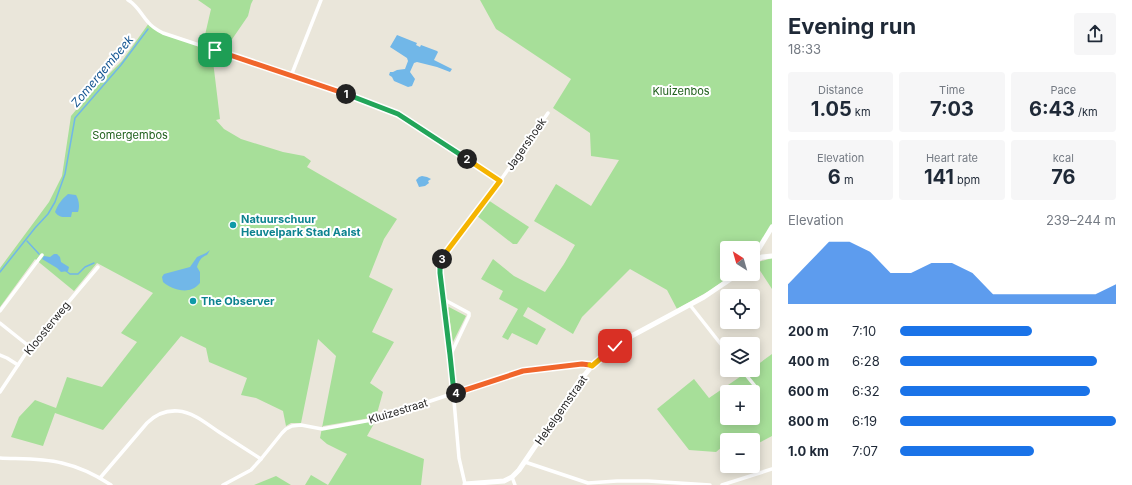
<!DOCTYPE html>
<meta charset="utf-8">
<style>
body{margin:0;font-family:Inter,sans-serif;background:#f6f6f7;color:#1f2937;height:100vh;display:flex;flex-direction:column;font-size:15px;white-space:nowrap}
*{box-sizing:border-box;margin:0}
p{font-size:13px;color:#747a83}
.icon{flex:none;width:22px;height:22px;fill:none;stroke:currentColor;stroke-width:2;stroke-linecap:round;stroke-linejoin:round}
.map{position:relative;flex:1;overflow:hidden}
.details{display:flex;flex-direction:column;background:#fff;width:360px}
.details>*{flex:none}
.needle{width:26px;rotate:323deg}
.buttons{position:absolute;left:720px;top:241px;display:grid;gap:8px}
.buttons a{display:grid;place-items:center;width:40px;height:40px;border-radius:4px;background:#fff;box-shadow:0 2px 10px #0003;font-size:20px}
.pin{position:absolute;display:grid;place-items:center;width:34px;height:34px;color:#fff;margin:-17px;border-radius:8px;box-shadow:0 2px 6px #0006}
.km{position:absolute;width:20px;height:20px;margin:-10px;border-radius:50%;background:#222;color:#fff;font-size:11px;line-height:20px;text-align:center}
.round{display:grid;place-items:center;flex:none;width:42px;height:42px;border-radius:4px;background:#f6f6f7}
.summary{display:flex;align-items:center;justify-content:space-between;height:68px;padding:0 16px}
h1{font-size:22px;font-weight:700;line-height:30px}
.stats{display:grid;grid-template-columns:repeat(3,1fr);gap:6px;height:68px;padding:4px 16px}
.stats div{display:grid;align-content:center;border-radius:4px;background:#f6f6f7;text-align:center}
.stats b{font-size:20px;font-weight:700}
.stats small{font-size:11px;font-weight:400}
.stats p{font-size:11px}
.chart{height:112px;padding:8px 16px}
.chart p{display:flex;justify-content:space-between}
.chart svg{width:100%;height:72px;margin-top:4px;fill:#1a73e8;opacity:.7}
ul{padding:0 16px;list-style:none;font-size:13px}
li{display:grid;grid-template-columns:64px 48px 1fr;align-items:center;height:30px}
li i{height:10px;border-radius:5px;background:#1a73e8}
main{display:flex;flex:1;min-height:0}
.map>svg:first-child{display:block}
.green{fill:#a7df99;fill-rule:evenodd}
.water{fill:#71b7e8}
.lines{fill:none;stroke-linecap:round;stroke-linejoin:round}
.stream{stroke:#71b7e8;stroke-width:1.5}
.street{stroke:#fff;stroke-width:3.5}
.secondary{stroke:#fff;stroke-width:5}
.split-1-casing{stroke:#fff;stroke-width:8}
.split-2-casing{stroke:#fff;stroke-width:8}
.split-3-casing{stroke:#fff;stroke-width:8}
.split-4-casing{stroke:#fff;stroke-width:8}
.split-5-casing{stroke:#fff;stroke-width:8}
.split-6-casing{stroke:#fff;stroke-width:8}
.split-1{stroke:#f0652b;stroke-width:5}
.split-2{stroke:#22a559;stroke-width:5}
.split-3{stroke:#f5b400;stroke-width:5}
.split-4{stroke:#22a559;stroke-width:5}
.split-5{stroke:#f0652b;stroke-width:5}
.split-6{stroke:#f5b400;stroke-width:5}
.culture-dot{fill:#0f9aa8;stroke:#fff;stroke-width:1.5}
.labels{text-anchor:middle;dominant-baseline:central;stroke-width:4;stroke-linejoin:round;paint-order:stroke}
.park-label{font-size:11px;fill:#21611d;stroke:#fff}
.street-label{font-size:11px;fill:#282828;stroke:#fff}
.culture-label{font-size:11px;font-weight:bold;fill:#0d838f;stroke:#fff;text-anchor:start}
.water-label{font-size:12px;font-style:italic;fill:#135491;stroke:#fff}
</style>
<main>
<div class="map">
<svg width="772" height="485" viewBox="0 0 772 485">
<rect width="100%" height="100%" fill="#eae6da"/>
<g class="green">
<path d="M198,0H253L251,4L248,16L224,51L212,47L213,44L207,42L205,35L211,9Z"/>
<path d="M480,0H772V224L753,254V248H727V274H733L711,290L677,309L667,290L630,269L582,317L573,334L528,307L523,316L546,329L537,345L512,333L508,340L502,337L518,309L499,299L503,291L481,279L493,259L514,276L545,292L564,264L575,245L534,221L556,184L591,206L619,160L591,156L590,133L553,108L571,79L496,29Z"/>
<path d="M149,23L161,31L207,47V52L212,53L220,119L216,120L224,129L241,139L283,152L304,156L311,161L307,167L397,219L384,239L369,277L393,289L372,332L394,342L370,383L383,392L376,417L323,426L322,429L376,420L367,436L424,459L421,485H328L347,454L327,444L320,438L336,356L318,339L301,423H291L286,426L283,411L256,398L241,395L247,378L209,362L206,348L181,336L103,430L55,413L43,446L11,437L19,417L35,400L56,408L67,377L102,387L137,342L121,333L153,293L97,263L74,291L35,259L0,307V268L49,202L62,176L71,116L91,92L122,61Z"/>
<path d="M488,200L529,227L517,244H513L477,216Z"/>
<path d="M772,258V289L755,263Z"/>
<path d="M449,307L466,316L453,342L448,308Z"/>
<path d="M772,354V436L753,446V440H740L737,436L732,440H727V443L716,452L689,450L657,409L694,379L709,398L750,370H753V368ZM727,392H753V418H727Z"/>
<path d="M311,475L328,485H305Z"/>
<path d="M276,476L291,485H254Z"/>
</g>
<g class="water">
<path d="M397,35L417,43L416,45L420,47L421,45L437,51L438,52L434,60L452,69L450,72L437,67L417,62L414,63L410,72L415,79L412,86L408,87L394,81L392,77L389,75L390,72H393L397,70L405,69L408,61L407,58L390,47Z"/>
<path d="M422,176L427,177L431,179L428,181L429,183L425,186L419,187L416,180L419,177Z"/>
<path d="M68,194L76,195C79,200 80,207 78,212H72L71,217C64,217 59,218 55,212C58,204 62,199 68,194Z"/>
<path d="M210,250L207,255C201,257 199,261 197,267L200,272V283C198,285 195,288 192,289C183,293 170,288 163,282L162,277L164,274L190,267L197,257L206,253Z"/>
<path d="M54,254H57L60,257L61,262L69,267L68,271L61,272L57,268L42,259L44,256L50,257Z"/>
</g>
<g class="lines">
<g class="stream">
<path d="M27,241L39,254"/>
<path d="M66,271L70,274H78L85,267L94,263"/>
<path d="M0,272L35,228L48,214L55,202L65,174L75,118L121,65L148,29"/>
</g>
<g class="street">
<path d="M128,0C137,5 141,14 148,22C152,27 157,30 163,33L344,93L398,114L500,181"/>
<path d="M291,76L321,0"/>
<path d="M443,299L469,313V316L451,354"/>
<path d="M690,305L727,352"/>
<path d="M0,311L42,255"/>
<path d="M0,323L30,347"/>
<path d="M0,355L7,358L18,365"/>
<path d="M742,370L755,386"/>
<path d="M0,392L28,350L98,267"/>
<path d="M0,458C20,459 42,458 62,463C79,467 96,475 111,485"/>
<path d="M525,462L588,483L617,481H648L710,485"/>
<path d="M512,477L515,485"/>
<path d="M100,478L147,423C155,415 165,410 178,411C193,412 207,424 219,432C233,441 247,450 261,459"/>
<path d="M465,484L459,458L450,355L440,273V264L444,255L500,181L548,113"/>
<path d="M223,485L251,470L261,459L282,433L286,429L292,426L301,425L322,429L377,419L484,383L523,371L582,364H588L592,366"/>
<path d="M722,485L772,469"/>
</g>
<g class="secondary">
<path d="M757,259L755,255L772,227"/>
<path d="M753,262L762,257L772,256"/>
<path d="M465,485V484L504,481L512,477L519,470L578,383L592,366L604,355L626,339L704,297L738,274"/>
</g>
</g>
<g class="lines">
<defs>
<path id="split-1" d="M215,50L346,94"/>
<path id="split-2" d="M346,94L398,114L467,159"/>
<path id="split-3" d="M442,259L444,255L500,181L467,159"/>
<path id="split-4" d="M442,259L440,264V273L450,355L454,393H456"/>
<path id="split-5" d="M456,393L523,371L582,364L590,365"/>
<path id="split-6" d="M590,365L592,366L615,346"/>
</defs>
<use href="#split-1" class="split-1-casing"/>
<use href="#split-2" class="split-2-casing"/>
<use href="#split-3" class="split-3-casing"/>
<use href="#split-4" class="split-4-casing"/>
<use href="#split-5" class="split-5-casing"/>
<use href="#split-6" class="split-6-casing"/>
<use href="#split-1" class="split-1"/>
<use href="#split-2" class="split-2"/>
<use href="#split-3" class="split-3"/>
<use href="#split-4" class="split-4"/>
<use href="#split-5" class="split-5"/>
<use href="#split-6" class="split-6"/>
</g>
<g class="culture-dot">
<circle cx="233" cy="225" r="4"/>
<circle cx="193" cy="301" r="4"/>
</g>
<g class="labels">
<g class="park-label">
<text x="681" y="91">Kluizenbos</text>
<text x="130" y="135">Somergembos</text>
</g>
<g class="street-label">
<text transform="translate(526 144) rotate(-55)">Jagershoek</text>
<text transform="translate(47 328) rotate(-51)">Kloosterweg</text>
<text transform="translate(561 410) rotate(-55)">Hekelgemstraat</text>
<text transform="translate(398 411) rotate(-17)">Kluizestraat</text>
</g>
<g class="culture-label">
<text x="241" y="219">Natuurschuur<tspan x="241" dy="13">Heuvelpark Stad Aalst</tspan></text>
<text x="201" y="301">The Observer</text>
</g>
<g class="water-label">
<text transform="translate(102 71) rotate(-50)">Zomergembeek</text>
</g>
</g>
</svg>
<div class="buttons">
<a><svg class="needle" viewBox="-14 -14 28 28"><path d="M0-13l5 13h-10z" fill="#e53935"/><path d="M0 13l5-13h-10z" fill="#747a83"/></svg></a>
<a><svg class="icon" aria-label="locate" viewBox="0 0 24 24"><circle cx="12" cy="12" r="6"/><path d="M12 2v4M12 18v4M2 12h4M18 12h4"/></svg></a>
<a><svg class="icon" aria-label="layers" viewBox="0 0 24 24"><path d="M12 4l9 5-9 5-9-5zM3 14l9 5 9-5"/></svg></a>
<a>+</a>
<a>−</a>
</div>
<div class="pin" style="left:215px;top:50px;background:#1e9e55"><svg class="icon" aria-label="arrive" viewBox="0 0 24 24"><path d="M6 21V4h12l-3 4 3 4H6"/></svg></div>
<div class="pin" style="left:615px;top:346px;background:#d93025"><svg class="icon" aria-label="check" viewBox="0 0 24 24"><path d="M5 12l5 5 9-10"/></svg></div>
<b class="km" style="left:346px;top:94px">1</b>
<b class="km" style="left:467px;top:159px">2</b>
<b class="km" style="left:442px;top:259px">3</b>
<b class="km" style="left:456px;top:393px">4</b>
</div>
<section class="details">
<div class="summary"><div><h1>Evening run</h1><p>18:33</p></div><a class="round"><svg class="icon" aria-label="share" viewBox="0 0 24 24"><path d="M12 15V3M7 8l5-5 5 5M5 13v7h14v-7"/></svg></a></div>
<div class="stats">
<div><p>Distance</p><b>1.05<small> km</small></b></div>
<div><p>Time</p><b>7:03</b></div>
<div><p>Pace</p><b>6:43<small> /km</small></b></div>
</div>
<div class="stats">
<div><p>Elevation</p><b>6<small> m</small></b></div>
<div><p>Heart rate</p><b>141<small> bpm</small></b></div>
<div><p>kcal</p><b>76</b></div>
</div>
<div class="chart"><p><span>Elevation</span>239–244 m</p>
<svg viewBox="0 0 160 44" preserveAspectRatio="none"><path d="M0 44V32L10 19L20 6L30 6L40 12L50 25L60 25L70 19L80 19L90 25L100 38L110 38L120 38L130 38L140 38L150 38L160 32V44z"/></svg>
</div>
<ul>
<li><b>200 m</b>7:10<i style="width:61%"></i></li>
<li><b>400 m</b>6:28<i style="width:91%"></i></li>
<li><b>600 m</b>6:32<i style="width:88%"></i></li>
<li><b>800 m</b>6:19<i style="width:100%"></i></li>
<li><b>1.0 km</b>7:07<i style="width:62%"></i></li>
</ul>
</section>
</main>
